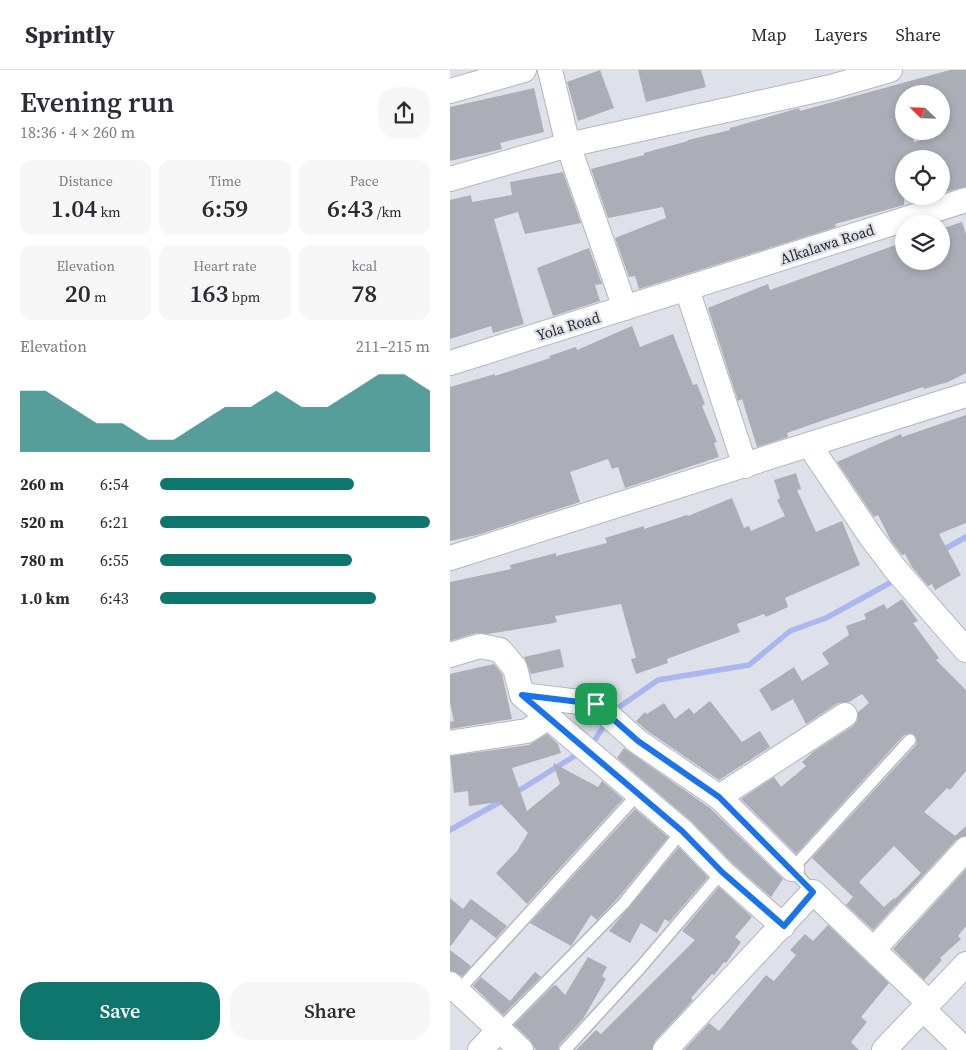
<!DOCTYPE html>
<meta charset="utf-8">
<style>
body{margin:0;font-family:"Source Serif 4",serif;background:#f7f7f7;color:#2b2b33;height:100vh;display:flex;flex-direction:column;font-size:19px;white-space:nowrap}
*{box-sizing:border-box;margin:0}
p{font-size:16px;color:#7c7c81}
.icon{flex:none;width:28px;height:28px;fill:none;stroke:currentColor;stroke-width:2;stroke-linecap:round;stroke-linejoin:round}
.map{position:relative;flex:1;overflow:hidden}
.drawer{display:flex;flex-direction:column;background:#fff;width:450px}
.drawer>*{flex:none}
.needle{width:32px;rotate:293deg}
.tools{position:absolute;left:445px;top:15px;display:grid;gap:10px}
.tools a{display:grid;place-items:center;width:55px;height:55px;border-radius:50%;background:#fff;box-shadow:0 2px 8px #0003;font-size:25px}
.pin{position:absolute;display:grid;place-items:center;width:42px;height:42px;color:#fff;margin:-21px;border-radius:10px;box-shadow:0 2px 8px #0006}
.round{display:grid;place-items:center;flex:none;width:52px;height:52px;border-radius:20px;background:#f7f7f7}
.overview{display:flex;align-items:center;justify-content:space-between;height:85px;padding:0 20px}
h1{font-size:28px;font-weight:600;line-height:38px}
.stats{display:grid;grid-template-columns:repeat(3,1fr);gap:8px;height:85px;padding:5px 20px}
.stats div{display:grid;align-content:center;border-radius:12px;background:#f7f7f7;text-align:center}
.stats b{font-size:25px;font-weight:600}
.stats small{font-size:14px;font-weight:400}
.stats p{font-size:14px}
.chart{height:140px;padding:10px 20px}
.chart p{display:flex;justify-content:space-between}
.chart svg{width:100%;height:90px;margin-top:5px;fill:#0f766e;opacity:.7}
.primary-button{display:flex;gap:10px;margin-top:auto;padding:10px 20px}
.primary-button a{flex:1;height:58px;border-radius:20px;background:#0f766e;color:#fff;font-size:20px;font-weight:600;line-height:58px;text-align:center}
.primary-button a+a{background:#f7f7f7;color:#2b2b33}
ul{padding:0 20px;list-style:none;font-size:16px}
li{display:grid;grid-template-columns:80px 60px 1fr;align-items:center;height:38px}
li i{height:12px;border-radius:6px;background:#0f766e}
header{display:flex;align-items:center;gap:30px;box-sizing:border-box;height:70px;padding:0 25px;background:#fff;border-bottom:1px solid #e1e1e2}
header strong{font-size:24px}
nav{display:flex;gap:28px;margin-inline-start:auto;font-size:18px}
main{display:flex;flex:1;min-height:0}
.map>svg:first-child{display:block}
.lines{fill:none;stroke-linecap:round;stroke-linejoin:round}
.stream{stroke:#a9b6ef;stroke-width:5.5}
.building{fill:#abaeb7;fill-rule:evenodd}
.service-casing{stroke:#b4b6c0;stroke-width:14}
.minor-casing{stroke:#b4b6c0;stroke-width:26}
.service{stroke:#fff;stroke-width:11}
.minor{stroke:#fff;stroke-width:24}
.route-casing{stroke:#fff;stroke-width:10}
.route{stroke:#1a73e8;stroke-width:6}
.labels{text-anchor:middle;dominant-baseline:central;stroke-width:4.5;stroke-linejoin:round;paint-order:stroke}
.street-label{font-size:15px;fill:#2a2b2f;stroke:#dee0ea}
</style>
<header>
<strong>Sprintly</strong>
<nav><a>Map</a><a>Layers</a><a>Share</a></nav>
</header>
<main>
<section class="drawer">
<div class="overview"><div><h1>Evening run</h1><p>18:36 · 4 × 260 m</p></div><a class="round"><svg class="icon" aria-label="share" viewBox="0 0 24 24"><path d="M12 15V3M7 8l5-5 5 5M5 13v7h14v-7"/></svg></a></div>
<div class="stats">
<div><p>Distance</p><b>1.04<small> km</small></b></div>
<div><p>Time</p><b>6:59</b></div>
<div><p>Pace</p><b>6:43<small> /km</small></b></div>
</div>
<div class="stats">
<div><p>Elevation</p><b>20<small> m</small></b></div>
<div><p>Heart rate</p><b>163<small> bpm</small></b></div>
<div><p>kcal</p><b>78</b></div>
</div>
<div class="chart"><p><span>Elevation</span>211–215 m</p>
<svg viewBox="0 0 160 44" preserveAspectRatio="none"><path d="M0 44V14L10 14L20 22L30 30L40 30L50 38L60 38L70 30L80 22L90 22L100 14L110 22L120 22L130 14L140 6L150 6L160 14V44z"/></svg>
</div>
<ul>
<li><b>260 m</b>6:54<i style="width:72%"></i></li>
<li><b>520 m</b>6:21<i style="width:100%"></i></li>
<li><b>780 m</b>6:55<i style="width:71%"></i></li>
<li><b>1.0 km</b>6:43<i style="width:80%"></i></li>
</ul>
<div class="primary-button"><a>Save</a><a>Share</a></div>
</section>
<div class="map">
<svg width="516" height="980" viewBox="0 0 516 980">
<rect width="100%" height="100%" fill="#dee0ea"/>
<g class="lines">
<g class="stream">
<path d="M491,481L516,467"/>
<path d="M162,642L208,610L299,595L340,561L376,548L447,509"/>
<path d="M141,676L156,652"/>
<path d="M65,723L131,682"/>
<path d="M0,760L55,729"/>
</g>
</g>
<g class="building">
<path d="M150,0L164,38L128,51L117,12Z"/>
<path d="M188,0H251L256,17L196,32Z"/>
<path d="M500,0H516V117L494,122L491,114V89H454V135L385,154L386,157L189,219L185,206L179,207L165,168L216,148L213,137L158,148L141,99L194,85V83L238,71V70L280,60V58L349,38L350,41ZM454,24H491V64L464,72L461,61H454Z"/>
<path d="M84,18L94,62L50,73L52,79L0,91V37Z"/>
<path d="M113,102L131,153L75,164L68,142L44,149L74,254L43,263L41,256L0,269V130L21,125L22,132L62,125L60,112Z"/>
<path d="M512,152L516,164V303L498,312L474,319L473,317L374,350L337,363L338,367L307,377L292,329L288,331L258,238L318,214L320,220L454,172V191H491V159Z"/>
<path d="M139,178L152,214L145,215L150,231L103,246L87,198Z"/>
<path d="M182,256L190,277L223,264L243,315L247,314L255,334L252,336L267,372L264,373L269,387L175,418L168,397L162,399L158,389L120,402L130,432L27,465L0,471V317L45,304V306L100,288L99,286L126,277L127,280Z"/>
<path d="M516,345V453L489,464L511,505L485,520L482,514L478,516L462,497L455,484L452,485L441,471L428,445L424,447L387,392L451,364L452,367Z"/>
<path d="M346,403L351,419L347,420L366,462L392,451L410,495L335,528L338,537L316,547L314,544L287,554L290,562L217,589L218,593L186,604L181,589L186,588L171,534L105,546L107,552L104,553L38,564L26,563L0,571V512L61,499L60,495L106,483V486L157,473L155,468L194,456V459L237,445L238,446L282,428L294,458L299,456L301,461L335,446L327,430L330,428L324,410Z"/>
<path d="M452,529L468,551L463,553L489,588L486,590L516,620V701L500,720L497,718L474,742L505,766L516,756V766L506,770L423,860L396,835L403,827L362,788L466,675L467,671L465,665L461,663L454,665L346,784L291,729L324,707L331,717L356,696L352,692L363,682L403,656L407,651L408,642L419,633L412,624L399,632L388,633L356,654L343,629L322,641L309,620L344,597L352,611L379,594L372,583L399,565L396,556L416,549L414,544L434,534L437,539ZM444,776L471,803L445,829L444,828L434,837L409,812Z"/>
<path d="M110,579L114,597L81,604L74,587Z"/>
<path d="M44,594L52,604L62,649L0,659V652L4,651L0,633V604Z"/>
<path d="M260,631L292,672L310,661L320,677L269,710L196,660L186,651L195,642L197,644L214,633L225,649L239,638L244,644Z"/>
<path d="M97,664L108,674L111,683L62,698L77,741L110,714L103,693L148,717L152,711L173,729L77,834L46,803L67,781L78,763L49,732L19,736L18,721L4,723L0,686L79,675Z"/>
<path d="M174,678L260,738L333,809L321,827L281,792L241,751L167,688Z"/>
<path d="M185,739L218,767L168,828L147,850L141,845L121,876L80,853Z"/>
<path d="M229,777L258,807L219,852L215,849L207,863L191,853L180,873L159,861Z"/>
<path d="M516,799V856L508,866L511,869L490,888L492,890L474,910L443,879Z"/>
<path d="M269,817L302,847L285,867L291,872L276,893L274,892L264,905L262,904L241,928L243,930L205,971L202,980H126L146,960L151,964L245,870L232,861Z"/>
<path d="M0,828L13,839L21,829L57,856L46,868L21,849L0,877Z"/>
<path d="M378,855L439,913L411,947L417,952L401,972L409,980H234L259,953L269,961L316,905L324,911L346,885L340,880L355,864L363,871Z"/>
<path d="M0,880L21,896L12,906L0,901Z"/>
<path d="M138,887L157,897L152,906L156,909L133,949L109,975L108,980H86L80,970L64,955L103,916L106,915L115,925Z"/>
<path d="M85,902L91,907L53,945L23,916L31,907L60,931Z"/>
</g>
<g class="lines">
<defs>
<g id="service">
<path d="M363,822L342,799L460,670"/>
<path d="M8,921L188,724"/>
<path d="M49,960L174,833L232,761"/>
<path d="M115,980L190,898L272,802"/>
</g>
<g id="minor">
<path d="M100,0L118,75L175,238"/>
<path d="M0,21L74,0"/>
<path d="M0,109L118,75L381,17L440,0"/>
<path d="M237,219L295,396"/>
<path d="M0,293L516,130"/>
<path d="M360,376L421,467L446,500L516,580"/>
<path d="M0,488L516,325"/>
<path d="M0,585L30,576L50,580L65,598L72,625L232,761L272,802L333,856"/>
<path d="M72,625L146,634L187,671L269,727L342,799"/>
<path d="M0,673L77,661L99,647"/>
<path d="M269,727L395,645"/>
<path d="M424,879L516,779"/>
<path d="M0,914L71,980"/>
<path d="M473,939L515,980"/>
<path d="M30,980L49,960"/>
<path d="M215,980L363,822L479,933"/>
<path d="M434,980L516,894"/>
</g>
</defs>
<use href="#service" class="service-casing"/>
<use href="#minor" class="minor-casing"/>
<use href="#service" class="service"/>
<use href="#minor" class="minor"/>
</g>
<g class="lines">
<defs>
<path id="route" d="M72,625L146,634L188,671L269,727L363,822L334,856L272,802L232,761Z"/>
</defs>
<use href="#route" class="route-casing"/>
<use href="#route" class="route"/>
</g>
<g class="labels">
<g class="street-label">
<text transform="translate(377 174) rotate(-18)">Alkalawa Road</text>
<text transform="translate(118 256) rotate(-17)">Yola Road</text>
</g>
</g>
</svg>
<div class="tools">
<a><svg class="needle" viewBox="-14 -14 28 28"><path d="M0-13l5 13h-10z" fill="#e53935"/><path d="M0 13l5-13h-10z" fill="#7c7c81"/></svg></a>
<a><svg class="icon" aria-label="locate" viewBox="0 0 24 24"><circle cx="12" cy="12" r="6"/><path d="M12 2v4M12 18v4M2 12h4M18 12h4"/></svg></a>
<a><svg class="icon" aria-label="layers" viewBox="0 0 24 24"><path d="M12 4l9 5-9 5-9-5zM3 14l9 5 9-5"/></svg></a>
</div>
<div class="pin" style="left:146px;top:634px;background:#1e9e55"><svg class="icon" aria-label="arrive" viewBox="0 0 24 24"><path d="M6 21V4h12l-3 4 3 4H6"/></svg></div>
</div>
</main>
